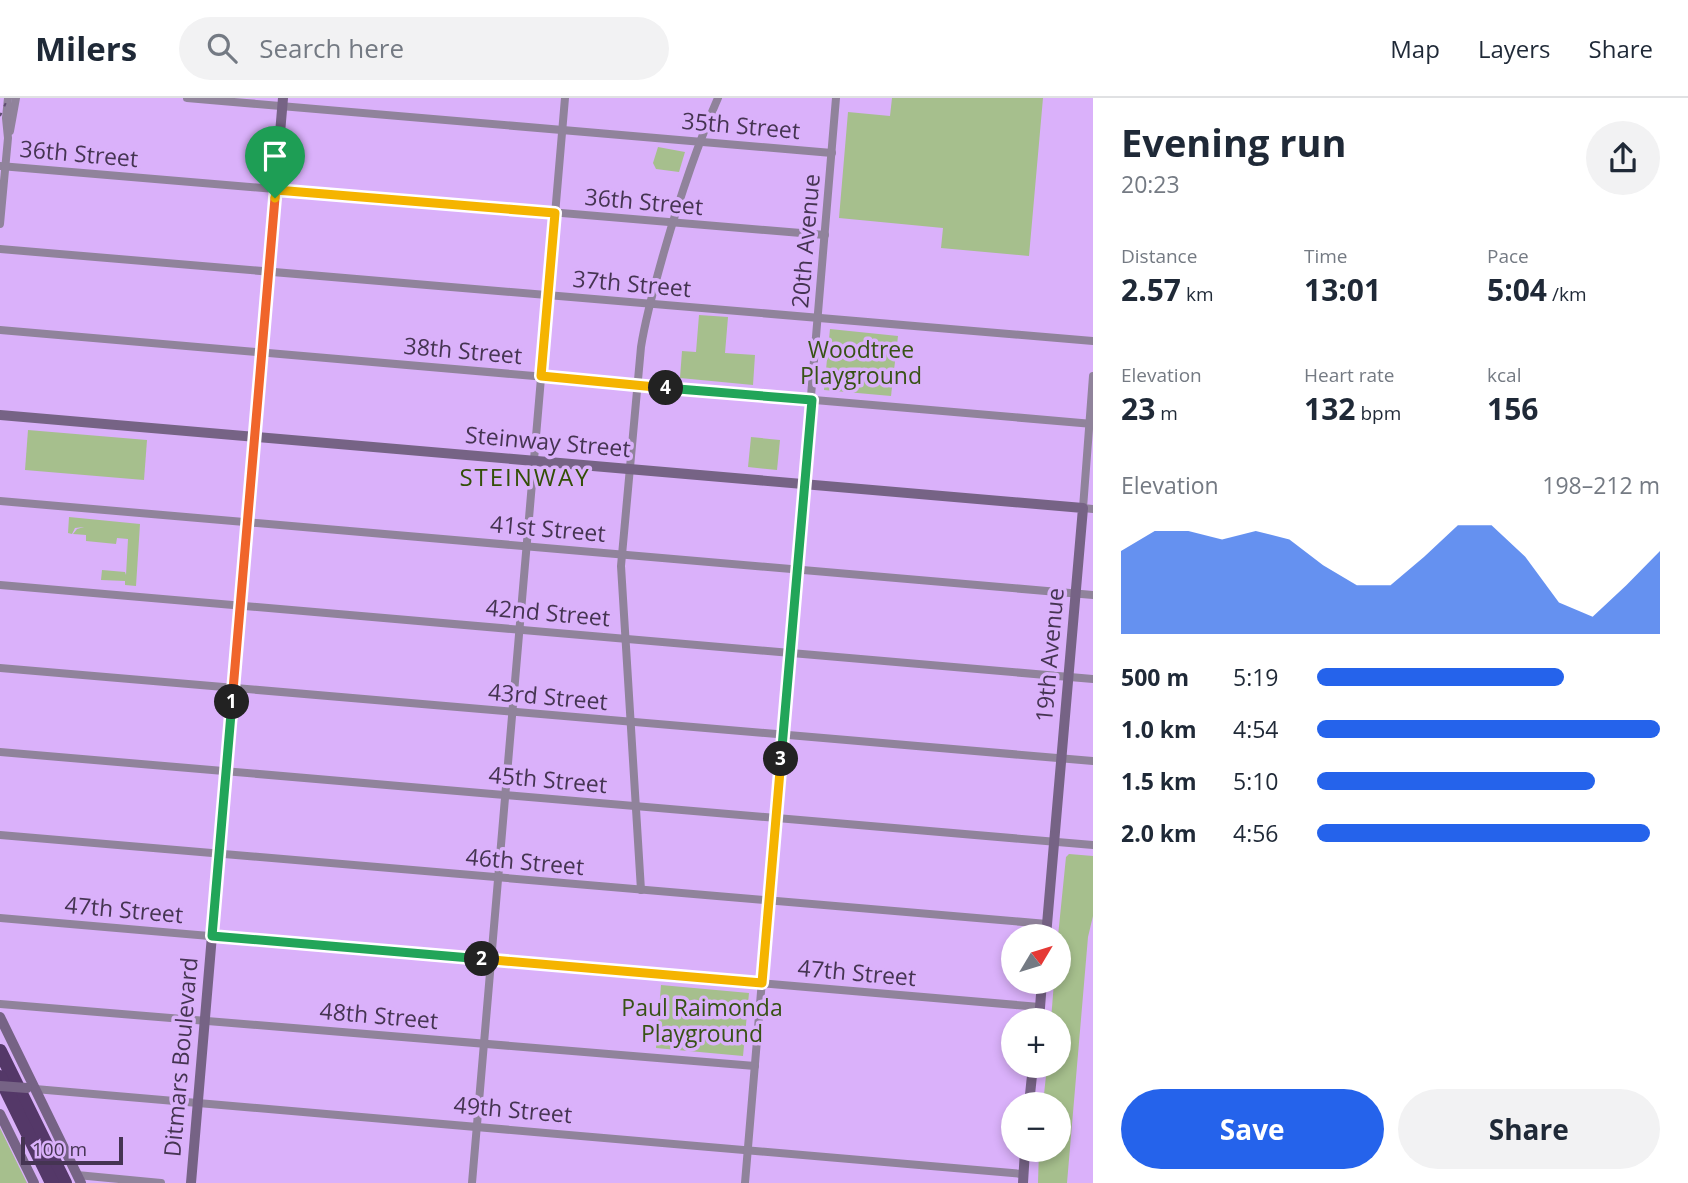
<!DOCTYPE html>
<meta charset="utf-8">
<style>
body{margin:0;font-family:"Open Sans",sans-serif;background:#f2f2f3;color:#1f2937;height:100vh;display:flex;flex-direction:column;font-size:26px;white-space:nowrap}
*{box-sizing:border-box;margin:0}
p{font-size:23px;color:#747a83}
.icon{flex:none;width:38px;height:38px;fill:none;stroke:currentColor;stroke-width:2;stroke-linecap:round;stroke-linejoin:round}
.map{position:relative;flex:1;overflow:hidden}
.details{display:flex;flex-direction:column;background:#fff;width:595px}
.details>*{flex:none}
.needle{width:46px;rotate:52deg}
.buttons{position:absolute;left:1001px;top:826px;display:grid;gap:14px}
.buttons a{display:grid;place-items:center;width:70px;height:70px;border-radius:50%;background:#fff;box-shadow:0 4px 10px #0003;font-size:35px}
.scale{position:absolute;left:21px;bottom:18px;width:102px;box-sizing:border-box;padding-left:7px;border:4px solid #453452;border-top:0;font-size:19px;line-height:24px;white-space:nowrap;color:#453452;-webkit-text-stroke:5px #dab1fa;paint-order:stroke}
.pin{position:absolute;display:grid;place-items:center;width:60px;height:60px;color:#fff;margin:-72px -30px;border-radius:50% 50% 50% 0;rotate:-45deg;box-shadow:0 0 7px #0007}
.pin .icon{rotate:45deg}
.km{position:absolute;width:35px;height:35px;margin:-18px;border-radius:50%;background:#222;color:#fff;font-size:19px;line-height:35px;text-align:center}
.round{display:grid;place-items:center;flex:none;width:74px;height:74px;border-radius:37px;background:#f2f2f3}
.head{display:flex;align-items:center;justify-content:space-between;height:119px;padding:0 28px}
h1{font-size:38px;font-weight:700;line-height:52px}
.stats{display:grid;grid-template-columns:repeat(3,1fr);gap:10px;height:119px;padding:7px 28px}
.stats div{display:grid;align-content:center}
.stats b{font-size:30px;font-weight:700}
.stats small{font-size:19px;font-weight:400}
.stats p{font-size:19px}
.chart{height:196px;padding:14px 28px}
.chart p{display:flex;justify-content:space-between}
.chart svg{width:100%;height:126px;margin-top:7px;fill:#2563eb;opacity:.7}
.cta{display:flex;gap:14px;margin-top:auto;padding:14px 28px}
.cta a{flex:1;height:80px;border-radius:42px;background:#2563eb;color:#fff;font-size:28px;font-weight:700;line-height:80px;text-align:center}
.cta a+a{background:#f2f2f3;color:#1f2937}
ul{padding:0 28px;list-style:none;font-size:23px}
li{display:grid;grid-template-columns:112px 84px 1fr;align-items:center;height:52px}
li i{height:18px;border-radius:9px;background:#2563eb}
header{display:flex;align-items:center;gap:42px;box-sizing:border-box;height:98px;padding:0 35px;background:#fff;border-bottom:2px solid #e0e1e3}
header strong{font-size:33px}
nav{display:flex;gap:38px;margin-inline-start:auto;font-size:24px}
.search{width:490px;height:63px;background:#f2f2f3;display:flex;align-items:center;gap:18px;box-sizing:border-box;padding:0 24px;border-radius:38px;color:#747a83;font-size:26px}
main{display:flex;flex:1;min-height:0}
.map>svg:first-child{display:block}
.green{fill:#a6bf8d}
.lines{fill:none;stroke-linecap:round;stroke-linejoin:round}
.street{stroke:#90839b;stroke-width:8}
.secondary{stroke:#766385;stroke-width:10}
.highway{stroke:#543868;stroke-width:14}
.rail{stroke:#604b71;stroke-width:2;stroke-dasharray:3.5 7;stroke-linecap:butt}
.secondary-bridge{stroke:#766385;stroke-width:10}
.split-1-casing{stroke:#fff;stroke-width:14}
.split-2-casing{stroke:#fff;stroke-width:14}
.split-3-casing{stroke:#fff;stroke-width:14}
.split-4-casing{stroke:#fff;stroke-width:14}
.split-5-casing{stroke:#fff;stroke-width:14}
.split-1{stroke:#f0652b;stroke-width:9}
.split-2{stroke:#22a559;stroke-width:9}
.split-3{stroke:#f5b400;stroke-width:9}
.split-4{stroke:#22a559;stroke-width:9}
.split-5{stroke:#f5b400;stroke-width:9}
.labels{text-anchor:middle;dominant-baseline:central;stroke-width:7;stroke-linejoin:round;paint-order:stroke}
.street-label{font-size:23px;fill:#453452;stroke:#dab1fa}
.park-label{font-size:23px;fill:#385216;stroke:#dab1fa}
.neighbourhood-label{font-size:24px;letter-spacing:2px;fill:#334f07;stroke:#dab1fa}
</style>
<header>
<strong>Milers</strong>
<div class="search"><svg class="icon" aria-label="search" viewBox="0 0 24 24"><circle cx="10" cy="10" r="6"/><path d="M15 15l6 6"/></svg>Search here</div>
<nav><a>Map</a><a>Layers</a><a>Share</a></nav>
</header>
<main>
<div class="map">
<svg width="1093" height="1085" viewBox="0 0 1093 1085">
<rect width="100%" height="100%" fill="#dab1fa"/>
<g class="green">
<path d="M892,0H1043L1029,158L941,150L943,130L839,120L848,14L890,18Z"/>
<path d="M658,49L685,54L679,74L656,71L653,65Z"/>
<path d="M699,217L728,219L725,255L755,257L753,287L680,280L682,253L696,254Z"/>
<path d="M830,231L898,238L891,298L824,292Z"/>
<path d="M28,332L147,342L144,382L25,372Z"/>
<path d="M751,339L780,342L777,372L748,369Z"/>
<path d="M69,419L140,426L136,488L125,487V483L101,482L102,472L125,474L126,477L128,441L117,440L116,446L86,443V437L73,436L77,431L84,429L75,430L72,436L68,435Z"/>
<path d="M1069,756L1093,758V818L1088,839L1067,1085H1038L1039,1052H1059V1006H1043L1047,968H1059V922H1051L1054,884H1059L1058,838L1066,759Z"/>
<path d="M661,887L749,895L743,958L656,950Z"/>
<path d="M0,1030L27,1085H0Z"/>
</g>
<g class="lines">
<g class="street">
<path d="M187,0L832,55"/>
<path d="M10,33L16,0"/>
<path d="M0,68L825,137"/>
<path d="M0,126L8,40L6,20L8,0"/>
<path d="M0,151L1093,243"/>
<path d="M0,232L1093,326"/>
<path d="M1093,278L1083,410L1093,411"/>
<path d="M0,403L1093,497"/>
<path d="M0,487L1093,581"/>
<path d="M0,570L1093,663"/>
<path d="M0,654L1093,747"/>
<path d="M0,737L1047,826"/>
<path d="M641,792L621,468L641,249C646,217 655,186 664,154C679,102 696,50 718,0"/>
<path d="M0,820L1040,909"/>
<path d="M0,906L755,968"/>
<path d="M35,991L1023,1076"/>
<path d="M77,1077L161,1085"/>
<path d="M472,1085L565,0"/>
<path d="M745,1085L836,0"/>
</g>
<g class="secondary">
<path d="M0,317L1083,410L1046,838"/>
<path d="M0,919L81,1085"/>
<path d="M1039,922L1042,884"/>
<path d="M1029,1006L1033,968"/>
<path d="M0,1016L34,1085"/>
<path d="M191,1085L283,0"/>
<path d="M1023,1085L1025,1052"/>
</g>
<g class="highway">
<path d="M0,953L65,1085"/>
<path d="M0,979L52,1085"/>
</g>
<path class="rail" d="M0,18L8,0"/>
<path class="secondary-bridge" d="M0,988L27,990"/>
</g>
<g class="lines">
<defs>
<path id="split-1" d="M232,604L275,100"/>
<path id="split-2" d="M232,604L212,838L482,861"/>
<path id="split-3" d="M482,861L762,885L781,661"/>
<path id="split-4" d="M666,290L812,302L781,661"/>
<path id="split-5" d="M275,100L276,92L555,115L541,278L666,290"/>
</defs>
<use href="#split-1" class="split-1-casing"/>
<use href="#split-2" class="split-2-casing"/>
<use href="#split-3" class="split-3-casing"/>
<use href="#split-4" class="split-4-casing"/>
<use href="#split-5" class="split-5-casing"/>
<use href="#split-1" class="split-1"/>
<use href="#split-2" class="split-2"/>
<use href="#split-3" class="split-3"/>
<use href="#split-4" class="split-4"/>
<use href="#split-5" class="split-5"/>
</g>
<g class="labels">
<g class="street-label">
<text transform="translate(741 27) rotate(5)">35th Street</text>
<text transform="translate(79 55) rotate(5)">36th Street</text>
<text transform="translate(644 103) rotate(5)">36th Street</text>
<text transform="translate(805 143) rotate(-85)">20th Avenue</text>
<text transform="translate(632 185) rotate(5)">37th Street</text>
<text transform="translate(463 252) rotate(5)">38th Street</text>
<text transform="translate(548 343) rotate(5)">Steinway Street</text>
<text transform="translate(548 430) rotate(5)">41st Street</text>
<text transform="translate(548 514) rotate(5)">42nd Street</text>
<text transform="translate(1049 557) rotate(-85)">19th Avenue</text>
<text transform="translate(548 598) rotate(5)">43rd Street</text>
<text transform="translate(548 681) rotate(5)">45th Street</text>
<text transform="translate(525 763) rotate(5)">46th Street</text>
<text transform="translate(124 811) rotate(5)">47th Street</text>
<text transform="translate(857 874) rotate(5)">47th Street</text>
<text transform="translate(379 917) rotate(5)">48th Street</text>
<text transform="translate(180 959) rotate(-85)">Ditmars Boulevard</text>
<text transform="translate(513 1011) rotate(5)">49th Street</text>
</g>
<g class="park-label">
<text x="861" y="251">Woodtree<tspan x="861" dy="26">Playground</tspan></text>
<text x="702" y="909">Paul Raimonda<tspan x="702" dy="26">Playground</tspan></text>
</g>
<g class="neighbourhood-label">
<text x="525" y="378">STEINWAY</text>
</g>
</g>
</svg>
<div class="buttons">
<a><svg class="needle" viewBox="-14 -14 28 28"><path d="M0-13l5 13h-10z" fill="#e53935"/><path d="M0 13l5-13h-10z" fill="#747a83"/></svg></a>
<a>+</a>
<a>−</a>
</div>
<div class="scale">100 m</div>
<div class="pin" style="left:275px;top:100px;background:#1e9e55"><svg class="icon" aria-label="arrive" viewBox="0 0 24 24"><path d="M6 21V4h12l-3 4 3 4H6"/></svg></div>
<b class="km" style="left:232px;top:604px">1</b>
<b class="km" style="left:482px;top:861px">2</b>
<b class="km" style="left:781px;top:661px">3</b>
<b class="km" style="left:666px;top:290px">4</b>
</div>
<section class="details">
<div class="head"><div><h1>Evening run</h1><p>20:23</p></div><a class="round"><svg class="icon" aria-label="share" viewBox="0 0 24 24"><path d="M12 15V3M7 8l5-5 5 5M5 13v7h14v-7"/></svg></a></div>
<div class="stats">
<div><p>Distance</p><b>2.57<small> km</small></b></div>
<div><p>Time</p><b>13:01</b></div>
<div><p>Pace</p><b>5:04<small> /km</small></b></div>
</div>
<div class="stats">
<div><p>Elevation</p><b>23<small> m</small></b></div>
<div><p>Heart rate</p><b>132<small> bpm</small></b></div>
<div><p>kcal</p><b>156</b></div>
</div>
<div class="chart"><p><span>Elevation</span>198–212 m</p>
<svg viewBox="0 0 160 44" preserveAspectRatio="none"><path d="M0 44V15L10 8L20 8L30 11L40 8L50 11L60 20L70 27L80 27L90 17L100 6L110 6L120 17L130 33L140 38L150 27L160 15V44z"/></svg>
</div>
<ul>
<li><b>500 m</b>5:19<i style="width:72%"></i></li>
<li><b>1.0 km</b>4:54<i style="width:100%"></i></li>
<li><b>1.5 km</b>5:10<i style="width:81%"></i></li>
<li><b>2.0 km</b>4:56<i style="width:97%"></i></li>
</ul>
<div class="cta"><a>Save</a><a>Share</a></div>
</section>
</main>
